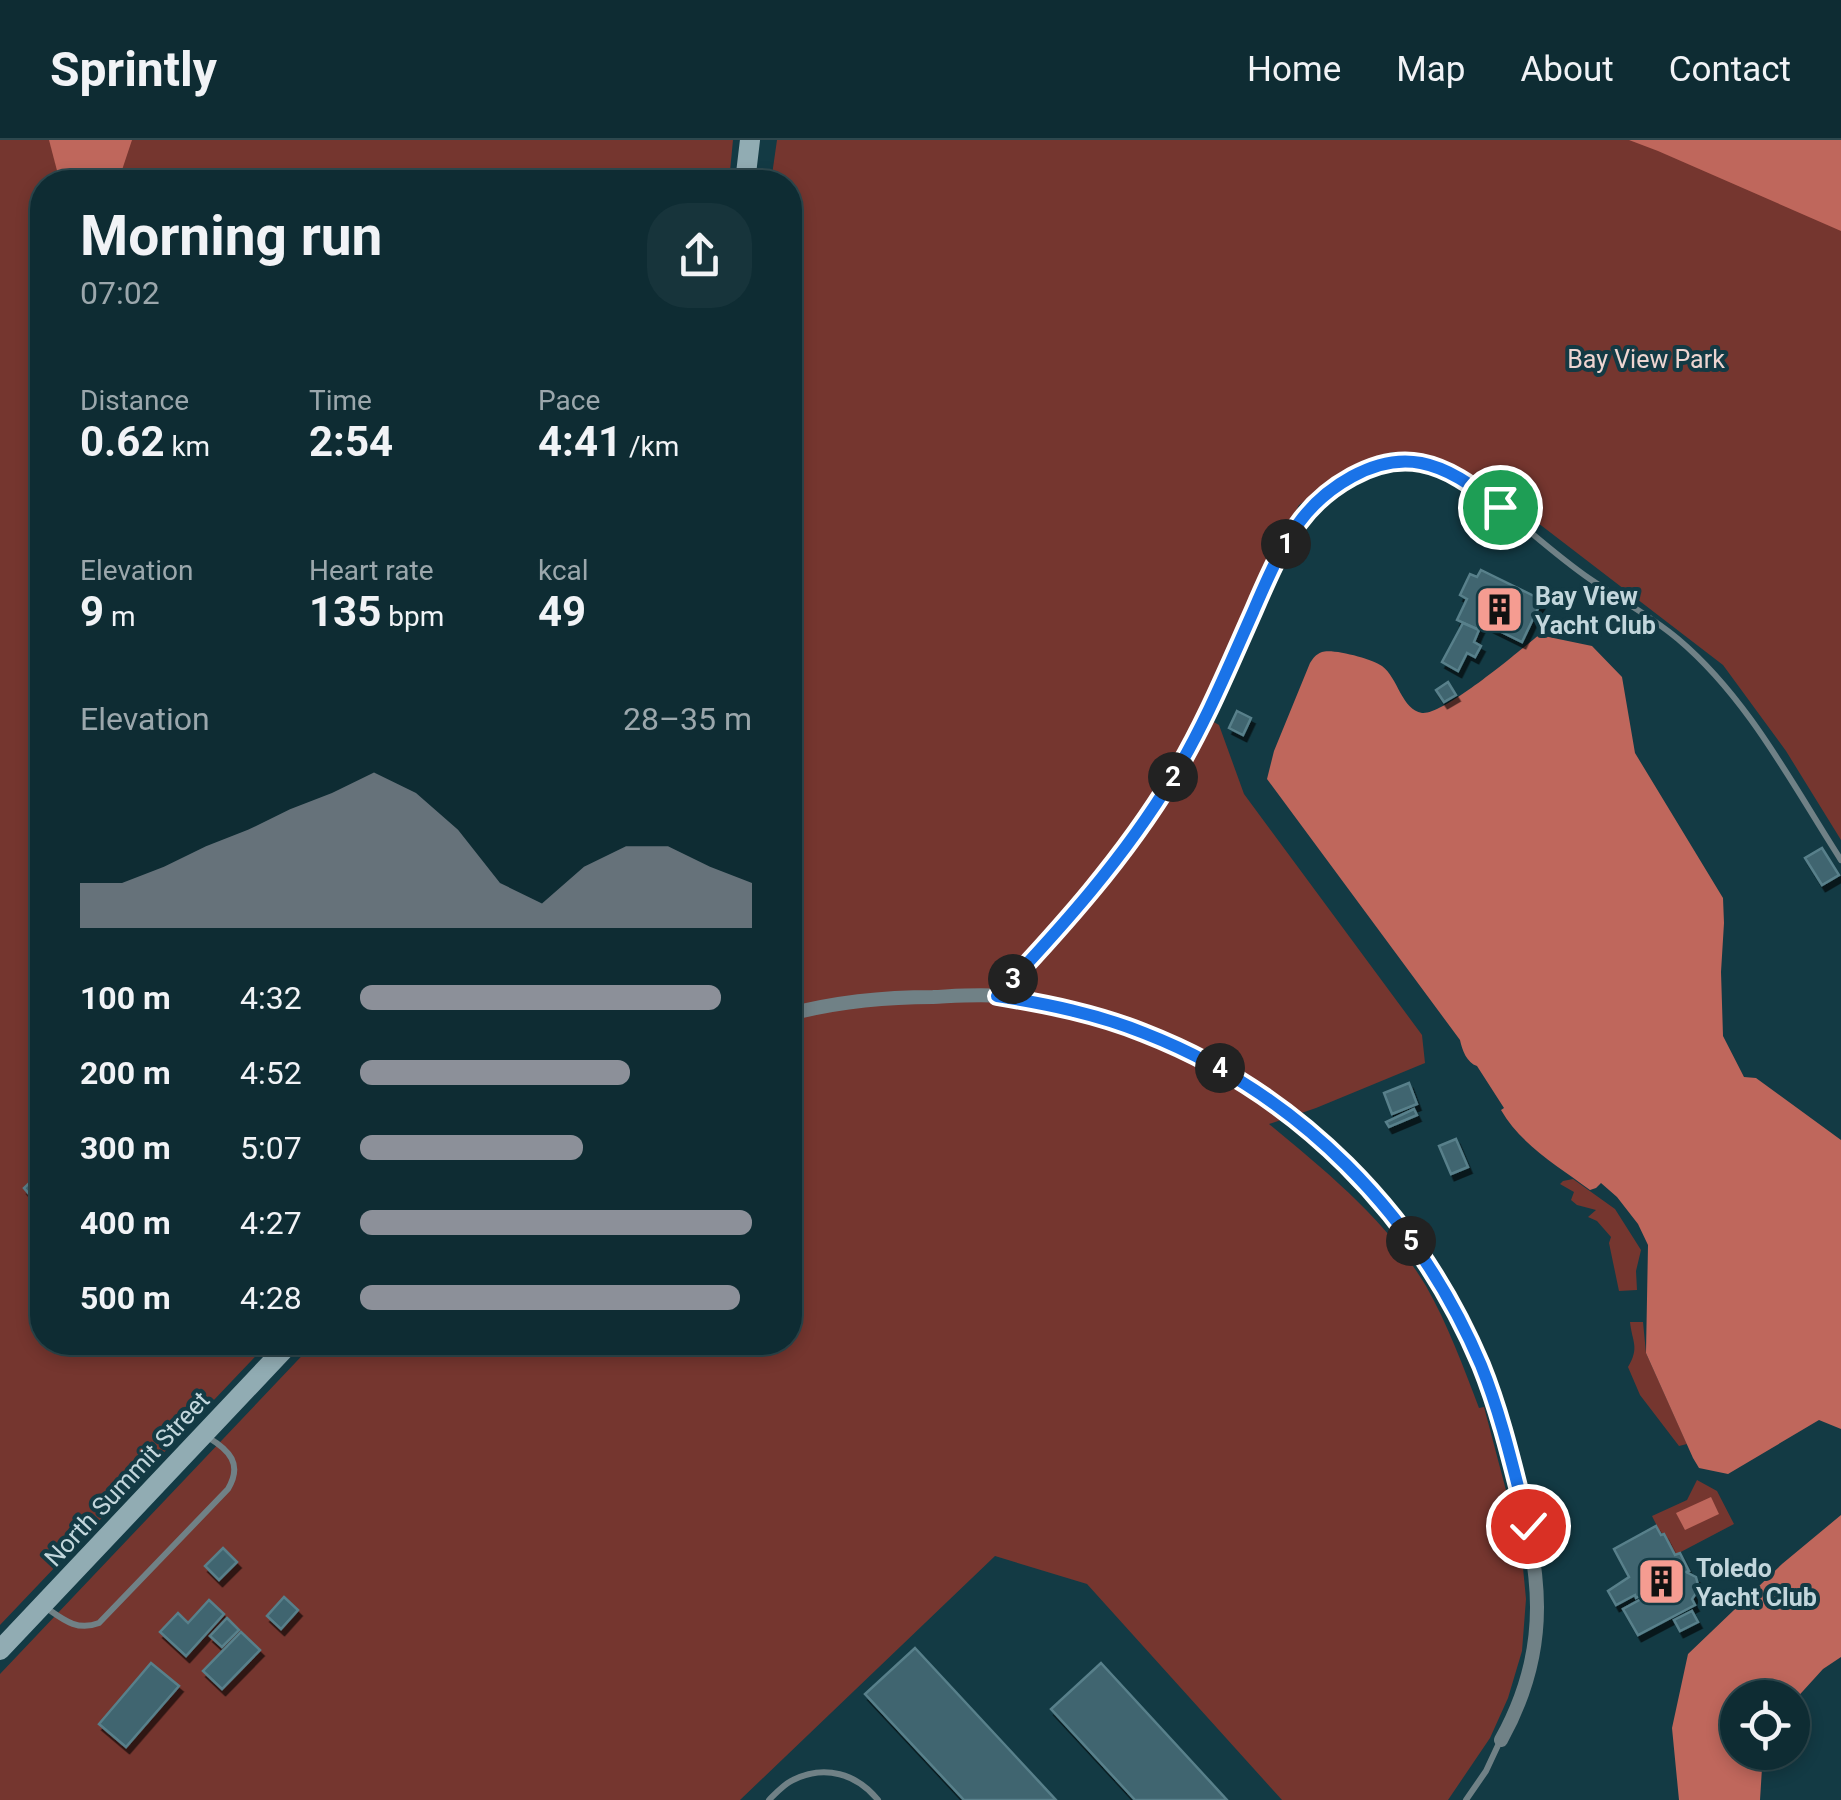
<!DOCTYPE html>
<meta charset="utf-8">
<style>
body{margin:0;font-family:Roboto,sans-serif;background:#17343b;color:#f1f3f6;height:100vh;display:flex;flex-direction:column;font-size:38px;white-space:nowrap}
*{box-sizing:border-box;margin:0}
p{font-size:32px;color:#9ba7ac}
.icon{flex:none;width:55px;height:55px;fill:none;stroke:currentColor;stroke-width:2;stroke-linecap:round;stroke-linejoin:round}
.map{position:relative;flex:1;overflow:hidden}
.details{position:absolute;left:30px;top:30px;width:772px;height:1185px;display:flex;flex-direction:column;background:#0e2c33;border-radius:40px;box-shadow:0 5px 15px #0003,0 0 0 2px #2e484e}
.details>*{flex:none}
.buttons{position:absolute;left:1720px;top:1540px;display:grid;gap:20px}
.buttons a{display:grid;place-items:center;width:90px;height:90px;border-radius:50%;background:#0e2c33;box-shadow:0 5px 15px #0003,0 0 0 2px #2e484e;font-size:50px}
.pin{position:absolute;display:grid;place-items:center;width:85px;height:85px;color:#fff;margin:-42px;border:5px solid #fff;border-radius:50%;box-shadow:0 2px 10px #0007}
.km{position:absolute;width:50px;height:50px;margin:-25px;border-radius:50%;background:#222;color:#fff;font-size:28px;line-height:50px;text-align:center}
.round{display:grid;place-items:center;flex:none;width:105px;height:105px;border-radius:40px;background:#17343b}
.overview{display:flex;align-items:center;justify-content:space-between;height:170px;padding:0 50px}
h1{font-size:55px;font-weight:700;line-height:75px}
.stats{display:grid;grid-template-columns:repeat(3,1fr);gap:15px;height:170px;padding:10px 50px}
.stats div{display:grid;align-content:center}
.stats b{font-size:42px;font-weight:700}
.stats small{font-size:28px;font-weight:400}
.stats p{font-size:28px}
.chart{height:280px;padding:20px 50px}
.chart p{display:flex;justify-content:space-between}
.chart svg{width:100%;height:180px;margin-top:10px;fill:#8c9099;opacity:.7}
ul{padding:0 50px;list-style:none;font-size:32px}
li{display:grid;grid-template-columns:160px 120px 1fr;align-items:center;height:75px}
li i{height:25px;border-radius:12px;background:#8c9099}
header{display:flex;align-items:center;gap:60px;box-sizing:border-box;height:140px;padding:0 50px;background:#0e2c33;border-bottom:2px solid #2e484e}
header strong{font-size:48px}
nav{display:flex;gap:55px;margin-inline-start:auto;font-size:35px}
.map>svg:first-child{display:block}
.green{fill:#75362f}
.water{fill:#bf675c}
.building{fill:#3f656f;stroke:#59808b;stroke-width:2.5;filter:url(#shadow)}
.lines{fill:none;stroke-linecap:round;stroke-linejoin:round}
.lane{stroke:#708186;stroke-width:6}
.street{stroke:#708186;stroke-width:14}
.secondary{stroke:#91acb3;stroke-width:20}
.route-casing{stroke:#fff;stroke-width:20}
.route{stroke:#1a73e8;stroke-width:12}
.labels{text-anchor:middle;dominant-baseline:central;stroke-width:8;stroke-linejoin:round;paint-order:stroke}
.park-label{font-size:25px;fill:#eed5d1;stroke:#133a44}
.poi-label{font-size:25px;font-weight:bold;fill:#c2d6dc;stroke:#133a44;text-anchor:start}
.street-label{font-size:25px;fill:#c2d6dc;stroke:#133a44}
</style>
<header>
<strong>Sprintly</strong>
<nav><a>Home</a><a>Map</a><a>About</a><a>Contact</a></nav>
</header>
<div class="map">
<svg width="1841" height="1660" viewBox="0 0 1841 1660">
<defs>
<filter id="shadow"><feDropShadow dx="3.5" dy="6" stdDeviation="0" flood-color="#0009"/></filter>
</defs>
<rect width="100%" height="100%" fill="#133a44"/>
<g class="green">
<path d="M0,0H733L729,42H42V1202L268,1203L0,1485Z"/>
<path d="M777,0H1841V700L1786,611L1723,525L1516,366L1427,318L1392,312L1352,329L1299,365L1274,412L1200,574L1219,585L1244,654L1422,895L1425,923L1316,968L1269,984C1326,1031 1387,1081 1426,1146C1448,1185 1463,1226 1479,1268L1484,1267L1521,1407L1526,1459L1522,1511L1508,1558L1490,1598L1448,1660H1282L1087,1444L995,1416L740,1660H0V1534L314,1203L790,1202V42H771Z"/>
<path d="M1573,1039L1615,1069L1641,1110L1636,1131L1637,1150L1619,1151L1609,1103L1611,1097L1597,1081L1588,1077L1596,1070L1577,1065L1571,1060L1574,1052L1560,1044L1563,1041Z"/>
<path d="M1630,1182H1643L1646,1213L1687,1304L1679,1306L1640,1255L1628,1227C1640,1207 1632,1202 1630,1182Z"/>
<path d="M1697,1340L1717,1351L1734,1384L1675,1415L1664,1394L1660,1392L1652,1376L1687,1360Z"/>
</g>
<g class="water">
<path d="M49,0H132L118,42H60Z"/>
<path d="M1629,0H1841V91L1658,11Z"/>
<path d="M1539,495L1592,506L1622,537L1635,613L1723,758L1724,783L1721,832L1723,896L1744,937L1756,938L1841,1000V1289L1819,1280L1728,1334L1699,1328L1693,1318L1646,1213L1648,1105L1638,1084L1617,1057L1601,1043L1596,1048L1590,1050C1558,1026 1521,1005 1501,970L1504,968L1477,926C1467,923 1462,910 1460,900L1267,639L1274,611L1310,523C1314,517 1315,515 1322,512C1332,508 1373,519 1382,526C1398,538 1402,570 1422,573C1443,576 1519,511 1539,495Z"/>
<path d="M1711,1357L1719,1374L1685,1390L1676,1373Z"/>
<path d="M1841,1375V1517L1823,1529L1793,1562L1792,1558H1738V1612L1767,1613L1762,1628L1760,1660H1679L1672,1588L1688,1514L1782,1424Z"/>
</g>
<g class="building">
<path d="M1481,430L1542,460L1522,502L1483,483L1479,490L1457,480L1467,459L1460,455L1470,434L1477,437Z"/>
<path d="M1463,483L1479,490L1474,502L1481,506L1475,517L1467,513L1458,531L1442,522Z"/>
<path d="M1448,542L1456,555L1444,562L1436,550Z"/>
<path d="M1237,571L1251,578L1243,595L1229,588Z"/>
<path d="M1822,708L1839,735L1822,745L1805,718Z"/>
<path d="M1409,943L1417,964L1392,974L1384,953Z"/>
<path d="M1414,969L1417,975L1389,987L1386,982Z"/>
<path d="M1456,999L1468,1027L1451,1034L1439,1006Z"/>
<path d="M42,1031V1069L24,1048Z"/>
<path d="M1656,1386L1661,1395L1664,1394L1675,1415L1680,1413L1689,1431L1686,1432L1696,1437L1699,1449L1692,1459L1695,1465L1638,1495L1623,1469L1643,1458L1642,1455L1636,1458L1635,1455L1616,1465L1608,1451L1629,1437L1614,1409Z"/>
<path d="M223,1408L237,1422L219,1440L205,1426Z"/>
<path d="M284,1457L298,1470L281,1489L267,1476Z"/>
<path d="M209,1460L224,1474L186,1516L160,1492L178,1473L188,1483Z"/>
<path d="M1692,1471L1698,1482L1680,1491L1674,1480Z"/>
<path d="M227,1478L239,1490L222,1507L210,1496Z"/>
<path d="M241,1492L260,1510L222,1549L203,1531Z"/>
<path d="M915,1508L1056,1660H964L865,1554Z"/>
<path d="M151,1523L179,1546L126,1607L99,1584Z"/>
<path d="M1101,1523L1227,1660H1135L1051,1569Z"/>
</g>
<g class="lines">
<g class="lane">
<path d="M1500,367C1530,391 1558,417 1590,439C1619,459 1651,476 1678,499C1748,558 1792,644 1841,720"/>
<path d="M48,1469C65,1481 78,1491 99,1483L228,1349C243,1324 229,1310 209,1298"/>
<path d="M769,1660C776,1653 784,1644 793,1640C825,1624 857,1634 878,1660"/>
<path d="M1466,1660L1486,1631L1500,1601"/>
</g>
<g class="street">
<path d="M997,856C1062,787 1124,718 1173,637C1205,584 1228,528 1253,472C1266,442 1279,411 1298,384C1324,348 1375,314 1421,323C1452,329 1476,349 1500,367"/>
<path d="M790,874C836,862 885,857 933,857C955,856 979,854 1001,856C1203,879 1377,1012 1466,1193C1488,1236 1501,1282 1513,1329C1540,1429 1554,1505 1501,1600"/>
</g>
<g class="secondary">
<path d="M745,42L750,0"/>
<path d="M0,1510L291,1202"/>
</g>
</g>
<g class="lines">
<defs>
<path id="route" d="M1500,367C1476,349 1452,329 1421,323C1375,314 1324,348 1298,384C1279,411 1266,442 1253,472C1228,528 1205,584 1173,637C1124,718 1062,787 997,856C1047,864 1097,874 1144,893C1298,953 1417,1074 1481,1225C1502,1277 1514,1332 1528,1386"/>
</defs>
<use href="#route" class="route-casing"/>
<use href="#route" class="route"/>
</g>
<defs>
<symbol id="building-square" viewBox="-11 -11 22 22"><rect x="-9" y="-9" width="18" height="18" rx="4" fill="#f59c91" stroke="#133a44"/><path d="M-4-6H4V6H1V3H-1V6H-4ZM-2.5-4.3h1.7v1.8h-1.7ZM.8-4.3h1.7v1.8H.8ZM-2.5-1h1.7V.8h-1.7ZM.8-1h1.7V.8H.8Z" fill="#111"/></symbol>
</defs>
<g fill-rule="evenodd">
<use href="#building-square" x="1472" y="442" width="55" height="55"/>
<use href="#building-square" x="1634" y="1414" width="55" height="55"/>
</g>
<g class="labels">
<g class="park-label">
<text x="1646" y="219">Bay View Park</text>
</g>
<g class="poi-label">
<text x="1535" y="456">Bay View<tspan x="1535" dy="29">Yacht Club</tspan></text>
<text x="1696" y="1428">Toledo<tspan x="1696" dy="29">Yacht Club</tspan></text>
</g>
<g class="street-label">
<text transform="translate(127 1339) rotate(-47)">North Summit Street</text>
</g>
</g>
</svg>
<div class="buttons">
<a><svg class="icon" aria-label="locate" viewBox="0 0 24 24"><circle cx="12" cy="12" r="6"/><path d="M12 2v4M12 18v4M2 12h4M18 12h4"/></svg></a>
</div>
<div class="pin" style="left:1500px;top:367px;background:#1e9e55"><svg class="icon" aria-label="arrive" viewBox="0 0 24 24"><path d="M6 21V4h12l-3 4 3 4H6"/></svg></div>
<div class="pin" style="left:1528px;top:1386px;background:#d93025"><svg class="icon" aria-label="check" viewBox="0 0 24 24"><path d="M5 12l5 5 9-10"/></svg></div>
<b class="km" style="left:1286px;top:404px">1</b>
<b class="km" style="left:1173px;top:637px">2</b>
<b class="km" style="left:1013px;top:839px">3</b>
<b class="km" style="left:1220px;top:928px">4</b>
<b class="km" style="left:1411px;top:1101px">5</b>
<section class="details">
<div class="overview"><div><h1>Morning run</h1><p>07:02</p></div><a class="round"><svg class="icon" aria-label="share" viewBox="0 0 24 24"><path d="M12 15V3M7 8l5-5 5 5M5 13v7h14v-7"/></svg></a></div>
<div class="stats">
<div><p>Distance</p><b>0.62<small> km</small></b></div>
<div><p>Time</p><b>2:54</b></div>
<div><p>Pace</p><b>4:41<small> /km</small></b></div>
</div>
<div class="stats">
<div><p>Elevation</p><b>9<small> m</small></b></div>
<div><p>Heart rate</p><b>135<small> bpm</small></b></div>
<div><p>kcal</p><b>49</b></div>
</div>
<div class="chart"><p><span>Elevation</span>28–35 m</p>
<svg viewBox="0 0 160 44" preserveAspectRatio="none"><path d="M0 44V33L10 33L20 29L30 24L40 20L50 15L60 11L70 6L80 11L90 20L100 33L110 38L120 29L130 24L140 24L150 29L160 33V44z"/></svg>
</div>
<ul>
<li><b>100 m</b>4:32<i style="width:92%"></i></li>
<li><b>200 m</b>4:52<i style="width:69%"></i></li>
<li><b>300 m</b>5:07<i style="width:57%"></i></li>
<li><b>400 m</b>4:27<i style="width:100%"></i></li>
<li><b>500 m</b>4:28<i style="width:97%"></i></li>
</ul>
</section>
</div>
